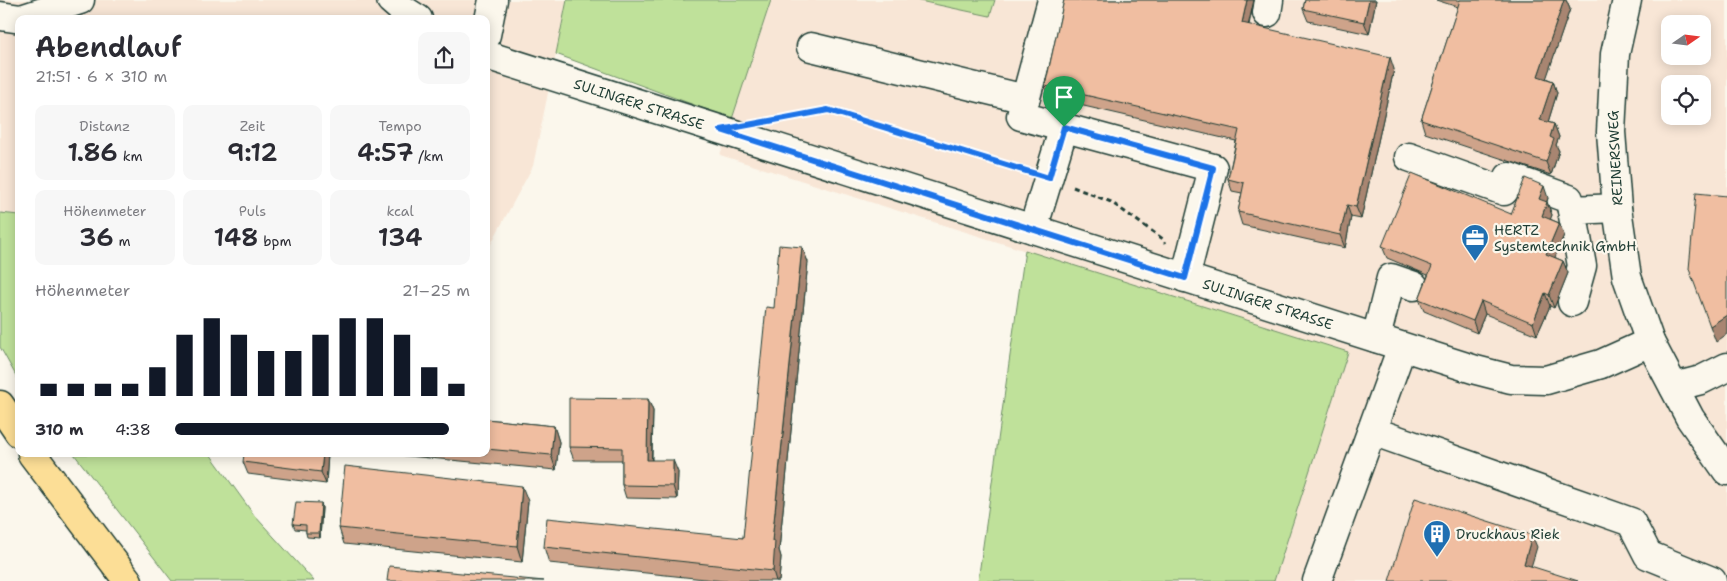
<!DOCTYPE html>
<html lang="de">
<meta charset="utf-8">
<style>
body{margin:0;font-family:"Shantell Sans",sans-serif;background:#f7f7f7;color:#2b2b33;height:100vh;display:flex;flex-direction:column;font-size:19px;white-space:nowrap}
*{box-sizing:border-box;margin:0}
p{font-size:16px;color:#7c7c81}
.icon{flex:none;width:28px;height:28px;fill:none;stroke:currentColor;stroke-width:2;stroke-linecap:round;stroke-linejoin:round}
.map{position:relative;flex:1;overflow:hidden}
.drawer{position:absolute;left:15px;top:15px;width:475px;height:442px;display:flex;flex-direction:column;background:#fff;border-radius:10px;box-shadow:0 2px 12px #0003}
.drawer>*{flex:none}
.needle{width:32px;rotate:76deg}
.buttons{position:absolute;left:1661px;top:15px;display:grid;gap:10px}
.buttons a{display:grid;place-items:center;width:50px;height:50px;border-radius:10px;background:#fff;box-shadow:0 2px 12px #0003;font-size:25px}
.pin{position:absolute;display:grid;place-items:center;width:42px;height:42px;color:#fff;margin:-51px -21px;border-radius:50% 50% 50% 0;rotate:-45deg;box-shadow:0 0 5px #0007}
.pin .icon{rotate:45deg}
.round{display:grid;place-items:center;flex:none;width:52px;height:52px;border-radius:10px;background:#f7f7f7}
.overview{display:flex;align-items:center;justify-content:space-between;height:85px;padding:0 20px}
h1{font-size:28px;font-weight:600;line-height:38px}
.stats{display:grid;grid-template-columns:repeat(3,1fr);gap:8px;height:85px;padding:5px 20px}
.stats div{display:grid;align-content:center;border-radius:10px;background:#f7f7f7;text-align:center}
.stats b{font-size:25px;font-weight:600}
.stats small{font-size:14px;font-weight:400}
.stats p{font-size:14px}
.chart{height:140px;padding:10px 20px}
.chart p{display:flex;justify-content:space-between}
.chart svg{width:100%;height:90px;margin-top:5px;stroke:#111827;stroke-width:6}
ul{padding:0 20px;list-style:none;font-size:16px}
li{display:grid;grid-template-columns:80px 60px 1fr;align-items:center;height:38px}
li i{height:12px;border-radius:6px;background:#111827}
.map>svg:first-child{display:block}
.built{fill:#f8e6d6;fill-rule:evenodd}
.green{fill:#bfe19a;stroke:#6f8f67}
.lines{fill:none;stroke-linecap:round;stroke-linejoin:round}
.minor-casing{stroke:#1f3d34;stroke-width:31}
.highway-casing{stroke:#1f3d34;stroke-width:31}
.path{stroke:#1f3d34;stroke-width:3;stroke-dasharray:5 4;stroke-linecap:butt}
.minor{stroke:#fbf7ec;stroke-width:28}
.highway{stroke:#fcde96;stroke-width:28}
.wall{fill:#cea38a;stroke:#1f3d34}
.shaded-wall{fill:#a88571;stroke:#1f3d34}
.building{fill:#f0bea1;stroke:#1f3d34}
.route-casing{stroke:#fff;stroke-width:10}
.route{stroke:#1a73e8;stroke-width:6}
.labels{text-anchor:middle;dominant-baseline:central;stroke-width:4.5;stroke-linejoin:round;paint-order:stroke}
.street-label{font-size:14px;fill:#1f3d34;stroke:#fbf7ec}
.poi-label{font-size:14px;fill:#1f3d34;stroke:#fbf7ec;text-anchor:start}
</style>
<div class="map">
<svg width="1727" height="581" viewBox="0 0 1727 581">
<rect width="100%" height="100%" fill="#fbf7ec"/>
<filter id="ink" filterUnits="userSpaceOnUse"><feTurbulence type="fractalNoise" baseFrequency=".02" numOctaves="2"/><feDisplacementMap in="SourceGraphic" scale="10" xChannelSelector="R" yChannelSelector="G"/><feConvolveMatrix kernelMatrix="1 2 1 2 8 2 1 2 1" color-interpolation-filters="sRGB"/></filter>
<g filter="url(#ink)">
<g class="built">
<path d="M0,0H567L533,166L486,253V19H19V215L0,213Z"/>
<path d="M771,0H915L990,15L995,0H1727V581H1274L1348,352L720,155ZM1670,24H1702V56H1670ZM1670,84H1702V116H1670Z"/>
</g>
<g class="green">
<path d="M567,0H771L732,119L556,54Z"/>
<path d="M915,0H995L990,16Z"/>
<path d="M0,213L19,215V381L0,347Z"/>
<path d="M1025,250L1348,352L1274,581H978Z"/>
<path d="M74,454H210L254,515L314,581H172Z"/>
</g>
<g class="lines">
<defs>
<g id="minor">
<path d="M391,0L399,7L418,19"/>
<path d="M1052,0L1021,116L1213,168L1185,278"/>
<path d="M1627,0L1615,54L1611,132L1617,208L1627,277L1650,342L1690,418L1727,471"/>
<path d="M1267,13L1269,0"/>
<path d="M0,16L21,19L80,0"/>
<path d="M486,35L493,0"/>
<path d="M811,47L1025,99"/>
<path d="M486,55L1476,370L1511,379L1546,380L1601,364L1650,342"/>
<path d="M1409,157L1504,191L1509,177L1569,199L1572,210"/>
<path d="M1033,229L1064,127"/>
<path d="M1572,302L1582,266L1572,210L1617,208"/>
<path d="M1376,338L1391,278L1414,286"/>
<path d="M1674,387L1701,380L1727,367"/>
<path d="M1372,431L1631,522L1648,555L1712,581"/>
<path d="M1317,581L1402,347"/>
</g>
<g id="highway">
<path d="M0,405L19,433"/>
<path d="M32,454L128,581"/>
</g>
</defs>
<use href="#minor" class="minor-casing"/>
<use href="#highway" class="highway-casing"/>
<g class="path">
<path d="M779,119L828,110L1025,171"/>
<path d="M1073,187L1111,202L1163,239L1165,243"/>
</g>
<use href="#minor" class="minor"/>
<use href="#highway" class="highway"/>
</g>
<g class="wall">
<path d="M1064,0H1254L1249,25L1394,69L1361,219L1351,217L1345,248L1242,225L1238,212L1242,193L1232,191L1228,179L1236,141L1049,98L1045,86Z"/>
<path d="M1305,0H1376L1369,34L1308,21L1303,9Z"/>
<path d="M1436,0H1566L1570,9L1546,78L1553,81L1557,93L1548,122L1554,124L1559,137L1556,145L1559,151L1551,175L1425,133L1421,120L1458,7Z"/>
<path d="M1548,198L1547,202L1552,215L1550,219L1559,223L1564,235L1554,257L1563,261L1568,273L1554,308L1550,306L1537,335L1485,314L1477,333L1424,311L1419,299L1428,275L1387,258L1382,246L1511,214Z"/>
<path d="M802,247L808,262L779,550L781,557L779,581H724L549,563L544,547L743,538L774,308Z"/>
<path d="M648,399L653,411L652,460L678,472L677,499L626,498L622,485V460H574L569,447Z"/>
<path d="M486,419L554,426L559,442L556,470L387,454H486Z"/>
<path d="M328,454L326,484L248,474L243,462Z"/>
<path d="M528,501L522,562L344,544L339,528Z"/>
<path d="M321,503L322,508L320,538L307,537L306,533V530L295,529L293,524Z"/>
</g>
<g class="shaded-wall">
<path d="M1247,0H1254L1246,35L1242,23Z"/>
<path d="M1369,0H1376L1369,34L1364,22Z"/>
<path d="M1564,0H1566L1570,9L1543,88L1538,76Z"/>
<path d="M1390,57L1394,69L1361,219L1356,207Z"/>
<path d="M1553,81L1557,93L1545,132L1540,120Z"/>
<path d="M1554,124L1559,137L1556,145L1559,151L1551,175L1546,162L1550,137Z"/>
<path d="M1544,186L1548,198L1543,212L1539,199Z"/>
<path d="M1547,202L1552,215L1547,228L1542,216Z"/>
<path d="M1347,205L1351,217L1345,248L1340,235Z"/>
<path d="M1559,223L1564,235L1551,267L1546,254Z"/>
<path d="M802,247L808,262L779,550L781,557L779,581H776L773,571L772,541Z"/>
<path d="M1563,261L1568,273L1554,308L1549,295Z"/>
<path d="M1545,293L1550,306L1537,335L1533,323Z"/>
<path d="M1481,301L1485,314L1477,333L1473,321Z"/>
<path d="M1727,315V334L1716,342L1710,326Z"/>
<path d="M648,399L653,411L651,472L647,460Z"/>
<path d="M554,426L559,442L556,470L551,455Z"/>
<path d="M323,454H328L326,484L321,472Z"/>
<path d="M673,460L678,472L677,499L673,486Z"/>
<path d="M522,486L528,501L522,562L517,546Z"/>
<path d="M321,503L322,508L320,538L319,533Z"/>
<path d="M1532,535L1537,547L1528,577L1524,564Z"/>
</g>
<g class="building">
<path d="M1064,0H1247L1242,23L1390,57L1356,207L1347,205L1340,235L1238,212L1244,183L1228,179L1239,130L1045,86Z"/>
<path d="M1305,0H1369L1364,22L1303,9Z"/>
<path d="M1460,0H1564L1538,76L1553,81L1540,120L1554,124L1550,137L1554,139L1546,162L1421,120Z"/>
<path d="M1412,173L1511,214L1525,178L1544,186L1539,199L1547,202L1542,216L1559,223L1546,254L1563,261L1549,295L1545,293L1533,323L1481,301L1473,321L1419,299L1432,266L1382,246Z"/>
<path d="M1696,193L1727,196V315L1710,326L1689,269Z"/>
<path d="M779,245L802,247L772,541H775L773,571L544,547L547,518L743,538L766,307L774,308Z"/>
<path d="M569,398L648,399L647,460H673V486L622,485V448L569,447Z"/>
<path d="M486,419L554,426L551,455L486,449Z"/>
<path d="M244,454H323L321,472L243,462Z"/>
<path d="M345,466L522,486L517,546L339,528Z"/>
<path d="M1415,498L1532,535L1524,564L1578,581H1389Z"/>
<path d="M296,502L321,503L319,533H306V525L293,524Z"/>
<path d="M389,566L544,581H387Z"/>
</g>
</g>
<g class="lines" filter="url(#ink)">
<defs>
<path id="route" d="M828,110L1049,178L1064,127L1213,168L1185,278L721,130Z"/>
</defs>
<use href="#route" class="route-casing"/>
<use href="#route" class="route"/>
</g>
<defs>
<symbol id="office-pin" viewBox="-11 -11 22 30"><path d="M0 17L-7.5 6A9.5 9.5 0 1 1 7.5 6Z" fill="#1f6fb2" stroke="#fbf7ec"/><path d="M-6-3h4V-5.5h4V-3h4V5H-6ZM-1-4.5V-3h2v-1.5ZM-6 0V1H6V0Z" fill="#fff"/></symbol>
<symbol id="building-pin" viewBox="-11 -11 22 30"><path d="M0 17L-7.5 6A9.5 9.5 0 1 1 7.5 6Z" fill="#1f6fb2" stroke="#fbf7ec"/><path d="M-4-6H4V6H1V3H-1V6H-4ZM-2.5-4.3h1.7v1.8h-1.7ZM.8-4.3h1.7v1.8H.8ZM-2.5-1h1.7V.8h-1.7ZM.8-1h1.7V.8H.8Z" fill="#fff"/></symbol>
</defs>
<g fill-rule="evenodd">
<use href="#office-pin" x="1459" y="222" width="32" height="43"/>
<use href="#building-pin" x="1421" y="518" width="32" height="43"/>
</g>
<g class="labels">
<g class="street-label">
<text transform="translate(639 104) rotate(18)">SULINGER STRASSE</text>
<text transform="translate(1615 158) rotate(-93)">REINERSWEG</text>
<text transform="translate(1268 304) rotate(18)">SULINGER STRASSE</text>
</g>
<g class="poi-label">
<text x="1494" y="230">HERTZ<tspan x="1494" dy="16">Systemtechnik GmbH</tspan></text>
<text x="1456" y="534">Druckhaus Riek</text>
</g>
</g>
</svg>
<div class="buttons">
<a><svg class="needle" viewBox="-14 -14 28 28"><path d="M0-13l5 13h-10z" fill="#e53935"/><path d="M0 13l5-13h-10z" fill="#7c7c81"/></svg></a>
<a><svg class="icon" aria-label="locate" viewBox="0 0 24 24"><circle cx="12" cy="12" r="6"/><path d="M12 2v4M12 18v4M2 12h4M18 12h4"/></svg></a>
</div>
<div class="pin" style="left:1064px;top:127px;background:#1e9e55"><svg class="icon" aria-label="arrive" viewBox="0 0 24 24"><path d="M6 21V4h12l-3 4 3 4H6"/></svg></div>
<section class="drawer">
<div class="overview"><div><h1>Abendlauf</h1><p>21:51 · 6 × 310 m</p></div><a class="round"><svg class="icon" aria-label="share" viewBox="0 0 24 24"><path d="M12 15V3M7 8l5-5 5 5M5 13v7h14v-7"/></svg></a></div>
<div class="stats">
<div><p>Distanz</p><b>1.86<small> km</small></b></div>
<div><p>Zeit</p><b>9:12</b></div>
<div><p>Tempo</p><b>4:57<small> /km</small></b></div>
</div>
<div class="stats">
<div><p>Höhenmeter</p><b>36<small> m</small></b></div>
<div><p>Puls</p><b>148<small> bpm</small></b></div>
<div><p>kcal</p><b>134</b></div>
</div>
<div class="chart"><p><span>Höhenmeter</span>21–25 m</p>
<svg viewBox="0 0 160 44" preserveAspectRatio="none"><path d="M5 44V38M15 44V38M25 44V38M35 44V38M45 44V30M55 44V14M65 44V6M75 44V14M85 44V22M95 44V22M105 44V14M115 44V6M125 44V6M135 44V14M145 44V30M155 44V38"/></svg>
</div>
<ul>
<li><b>310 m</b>4:38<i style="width:93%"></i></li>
</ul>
</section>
</div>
